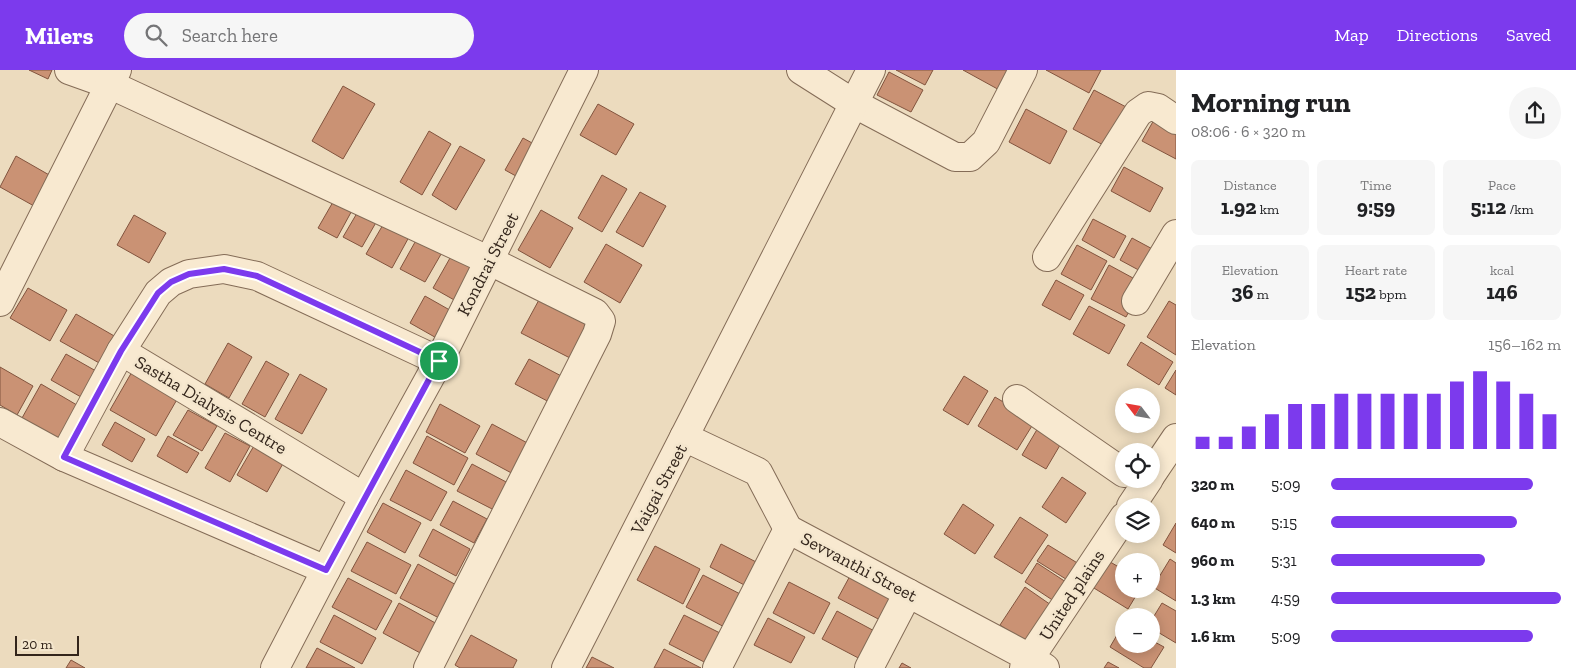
<!DOCTYPE html>
<meta charset="utf-8">
<style>
body{margin:0;font-family:"Zilla Slab",serif;background:#f6f6f6;color:#202124;height:100vh;display:flex;flex-direction:column;font-size:19px;white-space:nowrap}
*{box-sizing:border-box;margin:0}
p{font-size:16px;color:#757577}
.icon{flex:none;width:28px;height:28px;fill:none;stroke:currentColor;stroke-width:2;stroke-linecap:round;stroke-linejoin:round}
.map{position:relative;flex:1;overflow:hidden}
.sheet{display:flex;flex-direction:column;background:#fff;width:400px}
.sheet>*{flex:none}
.needle{width:32px;rotate:301deg}
.fabs{position:absolute;left:1115px;top:318px;display:grid;gap:10px}
.fabs a{display:grid;place-items:center;width:45px;height:45px;border-radius:50%;background:#fff;box-shadow:0 2px 12px #0003;font-size:25px}
.scale{position:absolute;left:15px;bottom:12px;width:64px;box-sizing:border-box;padding-left:5px;border:2px solid #33251b;border-top:0;font-size:14px;line-height:18px;white-space:nowrap;color:#33251b;-webkit-text-stroke:4px #f4e6cd;paint-order:stroke}
.pin{position:absolute;display:grid;place-items:center;width:42px;height:42px;color:#fff;margin:-21px;border:2px solid #fff;border-radius:50%;box-shadow:0 1px 5px #0007}
.round{display:grid;place-items:center;flex:none;width:52px;height:52px;border-radius:26px;background:#f6f6f6}
.head{display:flex;align-items:center;justify-content:space-between;height:85px;padding:0 15px}
h1{font-size:28px;font-weight:700;line-height:38px}
.figures{display:grid;grid-template-columns:repeat(3,1fr);gap:8px;height:85px;padding:5px 15px}
.figures div{display:grid;align-content:center;border-radius:8px;background:#f6f6f6;text-align:center}
.figures b{font-size:21px;font-weight:700}
.figures small{font-size:14px;font-weight:400}
.figures p{font-size:14px}
.chart{height:140px;padding:10px 15px}
.chart p{display:flex;justify-content:space-between}
.chart svg{width:100%;height:90px;margin-top:5px;stroke:#7c3aed;stroke-width:6}
ul{padding:0 15px;list-style:none;font-size:16px}
li{display:grid;grid-template-columns:80px 60px 1fr;align-items:center;height:38px}
li i{height:12px;border-radius:6px;background:#7c3aed}
header{display:flex;align-items:center;gap:30px;box-sizing:border-box;height:70px;padding:0 25px;background:#7c3aed;color:#fff}
header strong{font-size:24px}
nav{display:flex;gap:28px;margin-inline-start:auto;font-size:18px}
.search{width:350px;height:45px;background:#f6f6f6;display:flex;align-items:center;gap:12px;box-sizing:border-box;padding:0 18px;border-radius:28px;color:#757577;font-size:19px}
main{display:flex;flex:1;min-height:0}
.map>svg:first-child{display:block}
.building{fill:#ca9274;stroke:#82543e}
.lines{fill:none;stroke-linecap:round;stroke-linejoin:round}
.minor-casing{stroke:#846c57;stroke-width:30}
.minor{stroke:#f8e9d0;stroke-width:28}
.route-casing{stroke:#fff;stroke-width:10}
.route{stroke:#7c3aed;stroke-width:6}
.labels{text-anchor:middle;dominant-baseline:central;stroke-width:5;stroke-linejoin:round;paint-order:stroke}
.street-label{font-size:18px;fill:#33251b;stroke:#f4e6cd}
</style>
<header>
<strong>Milers</strong>
<div class="search"><svg class="icon" aria-label="search" viewBox="0 0 24 24"><circle cx="10" cy="10" r="6"/><path d="M15 15l6 6"/></svg>Search here</div>
<nav><a>Map</a><a>Directions</a><a>Saved</a></nav>
</header>
<main>
<div class="map">
<svg width="1176" height="598" viewBox="0 0 1176 598">
<rect width="100%" height="100%" fill="#ecdbbe"/>
<g class="building">
<path d="M29,0H52L48,9Z"/>
<path d="M896,0H933L925,15Z"/>
<path d="M963,0H1014L1003,22Z"/>
<path d="M1046,0H1101L1089,23Z"/>
<path d="M889,2L923,20L911,42L877,25Z"/>
<path d="M343,16L375,34L343,89L312,71Z"/>
<path d="M1094,20L1128,38L1107,77L1073,59Z"/>
<path d="M598,34L634,54L616,85L580,65Z"/>
<path d="M1026,39L1067,61L1050,94L1009,72Z"/>
<path d="M1155,48L1176,60V89L1142,71Z"/>
<path d="M429,61L451,74L422,125L400,112Z"/>
<path d="M523,68L543,79L525,111L505,100Z"/>
<path d="M460,76L485,90L456,140L432,125Z"/>
<path d="M16,86L51,106L34,136L0,117Z"/>
<path d="M1124,97L1163,118L1150,142L1111,121Z"/>
<path d="M602,105L627,119L602,162L578,148Z"/>
<path d="M640,122L666,136L643,177L616,162Z"/>
<path d="M337,125L355,135L337,168L318,158Z"/>
<path d="M360,138L378,149L362,177L343,167Z"/>
<path d="M541,140L573,158L550,198L518,180Z"/>
<path d="M134,145L166,163L149,193L117,175Z"/>
<path d="M1093,149L1126,166L1114,188L1082,170Z"/>
<path d="M384,153L409,167L392,198L366,184Z"/>
<path d="M419,165L444,179L425,212L400,199Z"/>
<path d="M1132,168L1158,182L1146,204L1120,190Z"/>
<path d="M606,174L642,195L620,233L584,212Z"/>
<path d="M1077,175L1107,191L1091,220L1061,204Z"/>
<path d="M454,181L477,194L456,231L433,218Z"/>
<path d="M1109,195L1144,214L1126,247L1091,229Z"/>
<path d="M1056,210L1084,225L1070,250L1042,235Z"/>
<path d="M28,218L67,240L50,271L10,248Z"/>
<path d="M425,226L455,243L440,270L410,253Z"/>
<path d="M540,228L589,254L570,288L521,263Z"/>
<path d="M1169,231L1176,235V285L1147,267Z"/>
<path d="M1089,236L1125,255L1109,284L1073,264Z"/>
<path d="M76,244L116,267L101,294L60,271Z"/>
<path d="M1141,272L1173,292L1159,315L1127,295Z"/>
<path d="M228,273L252,287L229,328L205,314Z"/>
<path d="M66,284L96,301L81,327L51,310Z"/>
<path d="M529,289L567,309L553,334L515,314Z"/>
<path d="M266,291L289,304L265,347L242,334Z"/>
<path d="M0,297L33,316L17,345L0,335Z"/>
<path d="M133,300L179,326L156,366L110,340Z"/>
<path d="M1176,300V325L1165,318Z"/>
<path d="M300,304L327,319L302,364L275,349Z"/>
<path d="M964,306L988,321L968,355L943,340Z"/>
<path d="M41,314L82,338L63,371L22,348Z"/>
<path d="M995,327L1035,351L1017,380L978,356Z"/>
<path d="M440,334L480,356L465,383L426,362Z"/>
<path d="M188,340L217,356L202,381L173,365Z"/>
<path d="M1042,351L1066,365L1046,399L1022,385Z"/>
<path d="M115,352L145,369L132,392L102,375Z"/>
<path d="M492,354L533,376L517,406L476,384Z"/>
<path d="M225,363L250,376L230,412L205,398Z"/>
<path d="M168,366L199,383L187,403L157,386Z"/>
<path d="M427,366L468,388L454,415L413,393Z"/>
<path d="M255,374L285,390L267,422L237,405Z"/>
<path d="M472,394L510,414L496,441L457,421Z"/>
<path d="M406,400L447,422L431,451L390,430Z"/>
<path d="M1062,407L1086,423L1066,453L1042,437Z"/>
<path d="M453,431L487,449L474,473L440,455Z"/>
<path d="M383,433L421,453L405,483L367,462Z"/>
<path d="M963,434L994,455L975,484L944,464Z"/>
<path d="M1020,447L1048,465L1022,504L994,487Z"/>
<path d="M1176,453V483L1163,475Z"/>
<path d="M433,459L470,479L456,506L419,486Z"/>
<path d="M367,472L411,495L396,524L351,501Z"/>
<path d="M721,474L762,495L750,518L710,497Z"/>
<path d="M1048,475L1079,494L1069,511L1037,491Z"/>
<path d="M655,476L700,499L683,534L637,510Z"/>
<path d="M1105,489L1124,500V519H1140L1128,539L1089,515Z"/>
<path d="M1170,489L1176,493V531L1153,517Z"/>
<path d="M1037,493L1069,514L1057,533L1025,512Z"/>
<path d="M418,494L460,517L443,550L400,528Z"/>
<path d="M851,504L896,527L884,552L838,528Z"/>
<path d="M703,505L750,529L734,562L686,537Z"/>
<path d="M348,508L392,531L376,560L332,537Z"/>
<path d="M789,512L830,533L814,564L773,543Z"/>
<path d="M1025,517L1054,537L1030,575L1000,555Z"/>
<path d="M399,533L439,555L424,585L383,563Z"/>
<path d="M1162,533L1176,541V573L1151,558V551Z"/>
<path d="M837,541L880,564L866,592L822,569Z"/>
<path d="M334,545L376,568L362,594L320,572Z"/>
<path d="M684,545L728,567L712,596L669,574Z"/>
<path d="M768,548L805,567L791,593L754,575Z"/>
<path d="M1124,553V574H1151V570L1164,577L1151,598H1144L1110,577Z"/>
<path d="M471,565L517,590L513,598H460L455,595Z"/>
<path d="M317,578L355,598H306Z"/>
<path d="M664,579L701,598H654Z"/>
<path d="M592,587L614,598H586Z"/>
<path d="M71,590L85,598H66Z"/>
<path d="M1108,592L1119,598H1104Z"/>
<path d="M902,593L911,598H899Z"/>
</g>
<g class="lines">
<defs>
<g id="minor">
<path d="M69,0L111,15L490,191L595,243L601,251L597,264L428,598"/>
<path d="M801,0L853,33L955,87H970L986,72L1023,0"/>
<path d="M1047,187L1138,43L1148,36L1158,38L1176,50"/>
<path d="M1136,231L1176,164"/>
<path d="M0,232L117,0"/>
<path d="M121,281L158,223L171,212L189,204L224,199L257,206L439,291"/>
<path d="M1017,329L1124,403"/>
<path d="M0,352L64,387L121,281L364,427"/>
<path d="M684,367L871,0"/>
<path d="M64,387L326,500"/>
<path d="M1151,405L1176,368"/>
<path d="M1131,436L1149,409"/>
<path d="M275,598L364,427L439,291L584,0"/>
<path d="M566,598L684,367L758,402L788,459"/>
<path d="M717,598L788,459L1030,588L1024,598"/>
<path d="M869,598L908,523"/>
<path d="M1045,598L1030,588L1124,447"/>
</g>
</defs>
<use href="#minor" class="minor-casing"/>
<use href="#minor" class="minor"/>
</g>
<g class="lines">
<defs>
<path id="route" d="M224,199L257,206L439,291L326,500L64,387L121,281L158,223L171,212L189,204Z"/>
</defs>
<use href="#route" class="route-casing"/>
<use href="#route" class="route"/>
</g>
<g class="labels">
<g class="street-label">
<text transform="translate(488 194) rotate(-63)">Kondrai Street</text>
<text transform="translate(211 335) rotate(31)">Sastha Dialysis Centre</text>
<text transform="translate(659 419) rotate(-62)">Vaigai Street</text>
<text transform="translate(859 497) rotate(28)">Sevvanthi Street</text>
<text transform="translate(1072 525) rotate(-57)">United plains</text>
</g>
</g>
</svg>
<div class="fabs">
<a><svg class="needle" viewBox="-14 -14 28 28"><path d="M0-13l5 13h-10z" fill="#e53935"/><path d="M0 13l5-13h-10z" fill="#757577"/></svg></a>
<a><svg class="icon" aria-label="locate" viewBox="0 0 24 24"><circle cx="12" cy="12" r="6"/><path d="M12 2v4M12 18v4M2 12h4M18 12h4"/></svg></a>
<a><svg class="icon" aria-label="layers" viewBox="0 0 24 24"><path d="M12 4l9 5-9 5-9-5zM3 14l9 5 9-5"/></svg></a>
<a>+</a>
<a>−</a>
</div>
<div class="scale">20 m</div>
<div class="pin" style="left:439px;top:291px;background:#1e9e55"><svg class="icon" aria-label="arrive" viewBox="0 0 24 24"><path d="M6 21V4h12l-3 4 3 4H6"/></svg></div>
</div>
<section class="sheet">
<div class="head"><div><h1>Morning run</h1><p>08:06 · 6 × 320 m</p></div><a class="round"><svg class="icon" aria-label="share" viewBox="0 0 24 24"><path d="M12 15V3M7 8l5-5 5 5M5 13v7h14v-7"/></svg></a></div>
<div class="figures">
<div><p>Distance</p><b>1.92<small> km</small></b></div>
<div><p>Time</p><b>9:59</b></div>
<div><p>Pace</p><b>5:12<small> /km</small></b></div>
</div>
<div class="figures">
<div><p>Elevation</p><b>36<small> m</small></b></div>
<div><p>Heart rate</p><b>152<small> bpm</small></b></div>
<div><p>kcal</p><b>146</b></div>
</div>
<div class="chart"><p><span>Elevation</span>156–162 m</p>
<svg viewBox="0 0 160 44" preserveAspectRatio="none"><path d="M5 44V38M15 44V38M25 44V33M35 44V27M45 44V22M55 44V22M65 44V17M75 44V17M85 44V17M95 44V17M105 44V17M115 44V11M125 44V6M135 44V11M145 44V17M155 44V27"/></svg>
</div>
<ul>
<li><b>320 m</b>5:09<i style="width:88%"></i></li>
<li><b>640 m</b>5:15<i style="width:81%"></i></li>
<li><b>960 m</b>5:31<i style="width:67%"></i></li>
<li><b>1.3 km</b>4:59<i style="width:100%"></i></li>
<li><b>1.6 km</b>5:09<i style="width:88%"></i></li>
</ul>
</section>
</main>
